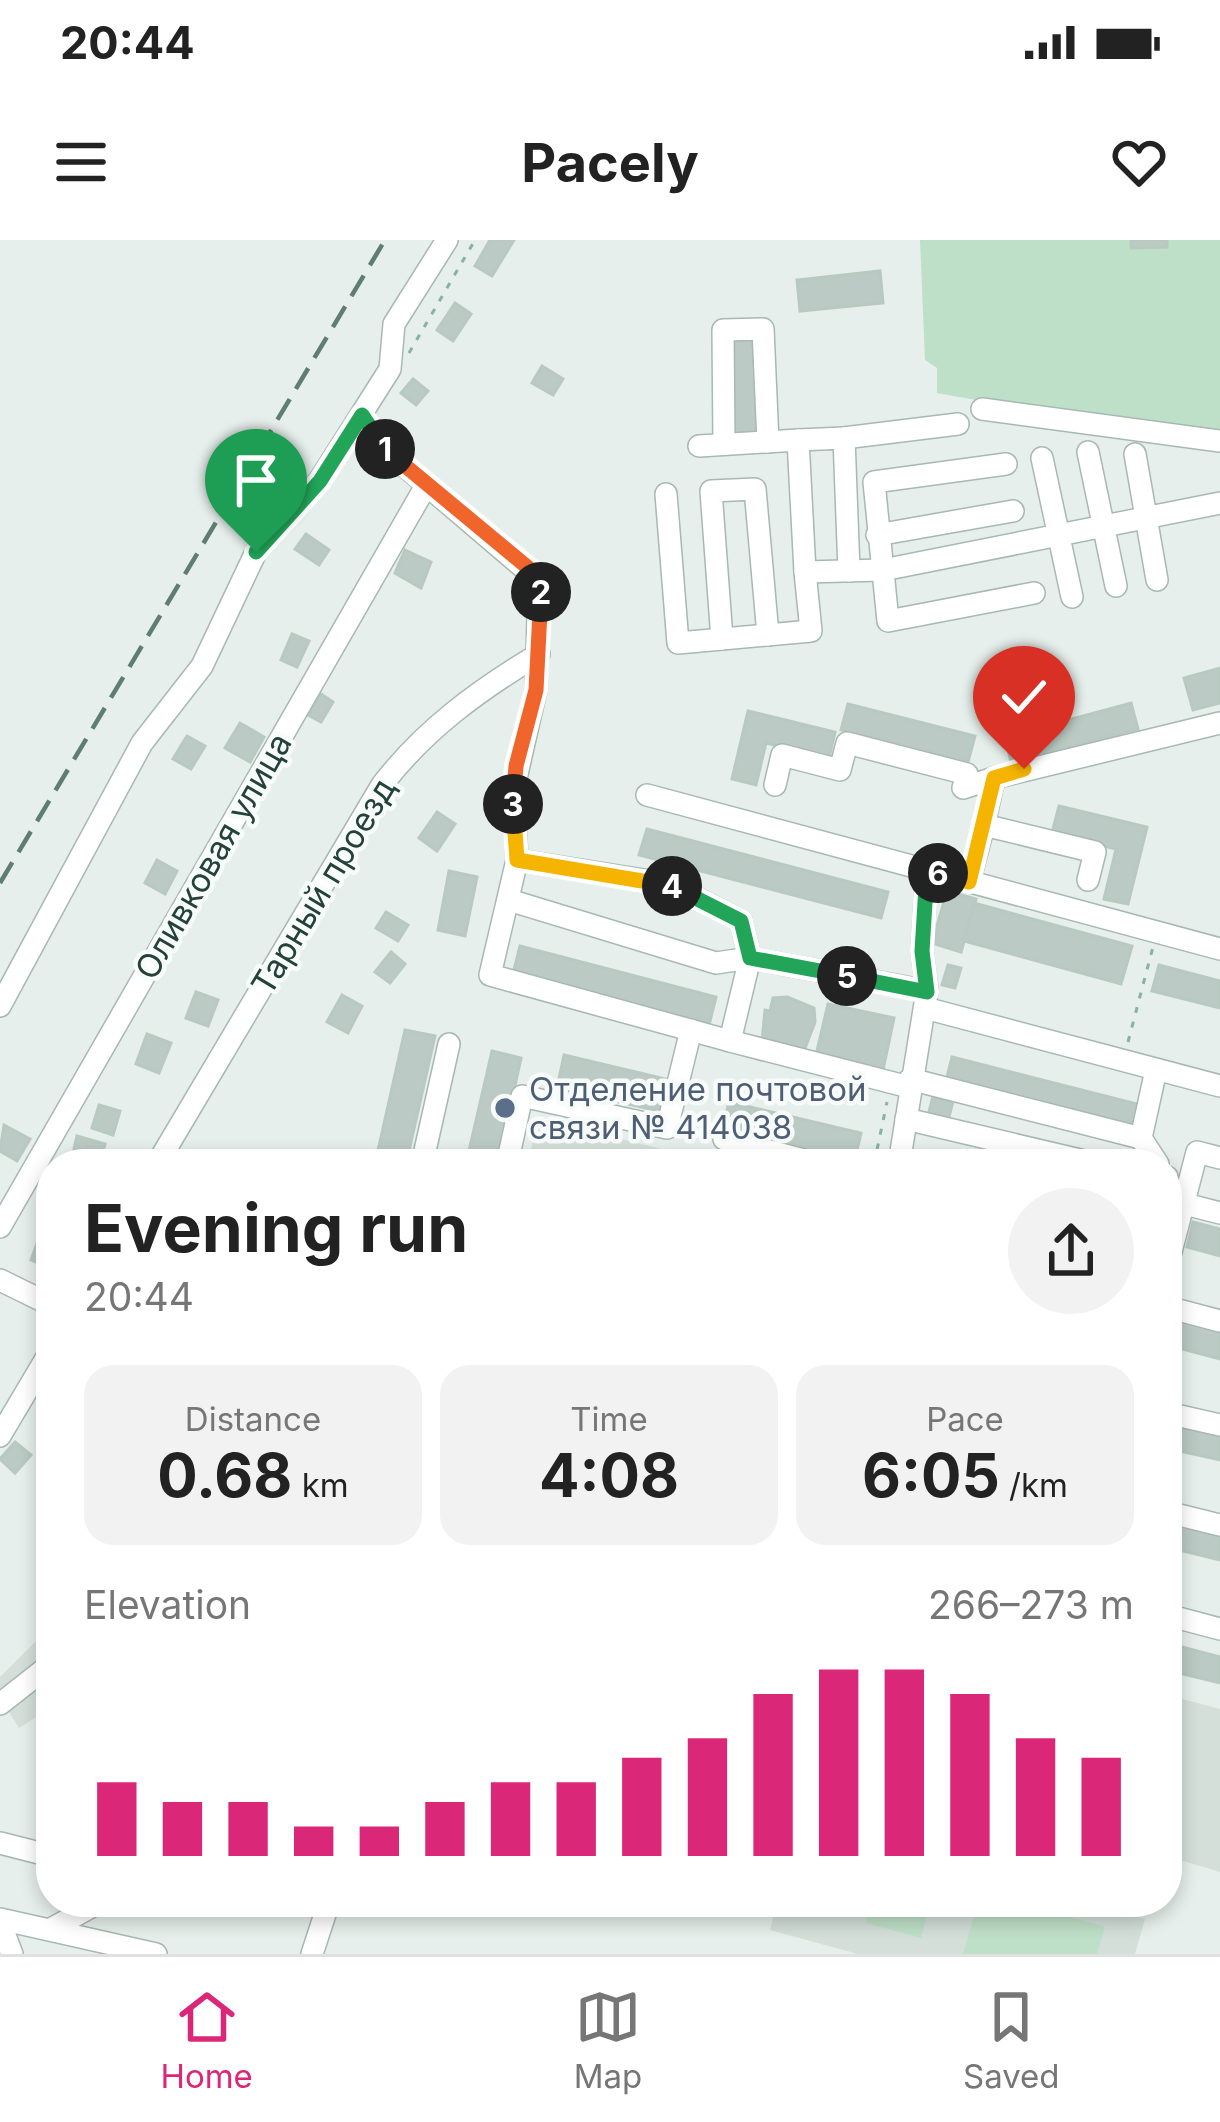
<!DOCTYPE html>
<meta charset="utf-8">
<style>
body{margin:0;font-family:Inter,sans-serif;background:#f2f2f2;color:#222;height:100vh;display:flex;flex-direction:column;font-size:45px;white-space:nowrap}
*{box-sizing:border-box;margin:0}
p{font-size:39px;color:#767676}
.icon{flex:none;width:66px;height:66px;fill:none;stroke:currentColor;stroke-width:2;stroke-linecap:round;stroke-linejoin:round}
.map{position:relative;flex:1;overflow:hidden}
.side{position:absolute;left:36px;top:909px;width:1146px;height:768px;display:flex;flex-direction:column;background:#fff;border-radius:48px;box-shadow:0 6px 18px #0003}
.side>*{flex:none}
.pin{position:absolute;display:grid;place-items:center;width:102px;height:102px;color:#fff;margin:-123px -51px;border-radius:50% 50% 50% 0;rotate:-45deg;box-shadow:0 0 12px #0007}
.pin .icon{rotate:45deg}
.km{position:absolute;width:60px;height:60px;margin:-30px;border-radius:50%;background:#222;color:#fff;font-size:33px;line-height:60px;text-align:center}
.round{display:grid;place-items:center;flex:none;width:126px;height:126px;border-radius:63px;background:#f2f2f2}
.overview{display:flex;align-items:center;justify-content:space-between;height:204px;padding:0 48px}
h1{font-size:66px;font-weight:700;line-height:90px}
.metrics{display:grid;grid-template-columns:repeat(3,1fr);gap:18px;height:204px;padding:12px 48px}
.metrics div{display:grid;align-content:center;border-radius:30px;background:#f2f2f2;text-align:center}
.metrics b{font-size:60px;font-weight:700}
.metrics small{font-size:33px;font-weight:400}
.metrics p{font-size:33px}
.chart{height:336px;padding:24px 48px}
.chart p{display:flex;justify-content:space-between}
.chart svg{width:100%;height:216px;margin-top:12px;stroke:#db2777;stroke-width:6}
.status{display:flex;justify-content:space-between;align-items:center;height:84px;padding:0 60px;background:#fff;direction:ltr}
.status svg{height:33px;fill:currentColor}
header{display:flex;justify-content:space-between;align-items:center;height:156px;padding:0 48px;background:#fff;font-size:54px;font-weight:700}
.tab-bar{display:flex;justify-content:space-around;align-items:center;height:168px;border-top:3px solid #e0e0e0;background:#fff;font-size:33px;color:#767676}
.tab-bar a{display:grid;justify-items:center;gap:6px}
.tab-bar .current{color:#db2777}
.map>svg:first-child{display:block}
.built{fill:#d4dfda}
.green{fill:#bfe0c8}
.building{fill:#bbcac4;stroke:#b8c9c2;stroke-width:3}
.lines{fill:none;stroke-linecap:round;stroke-linejoin:round}
.minor-casing{stroke:#a8b8b2;stroke-width:24}
.path{stroke:#86b3a5;stroke-width:3;stroke-dasharray:6 9;stroke-linecap:butt}
.minor{stroke:#fff;stroke-width:21}
.rail{stroke:#5f7d75;stroke-width:4.5;stroke-dasharray:24 12;stroke-linecap:butt}
.split-1-casing{stroke:#fff;stroke-width:24}
.split-2-casing{stroke:#fff;stroke-width:24}
.split-3-casing{stroke:#fff;stroke-width:24}
.split-4-casing{stroke:#fff;stroke-width:24}
.split-5-casing{stroke:#fff;stroke-width:24}
.split-6-casing{stroke:#fff;stroke-width:24}
.split-7-casing{stroke:#fff;stroke-width:24}
.split-1{stroke:#22a559;stroke-width:15}
.split-2{stroke:#f0652b;stroke-width:15}
.split-3{stroke:#f0652b;stroke-width:15}
.split-4{stroke:#f5b400;stroke-width:15}
.split-5{stroke:#22a559;stroke-width:15}
.split-6{stroke:#22a559;stroke-width:15}
.split-7{stroke:#f5b400;stroke-width:15}
.service-dot{fill:#5c6f8a;stroke:#f7fbf9;stroke-width:4.5}
.labels{text-anchor:middle;dominant-baseline:central;stroke-width:9;stroke-linejoin:round;paint-order:stroke}
.street-label{font-size:33px;fill:#24423a;stroke:#f7fbf9}
.service-label{font-size:33px;fill:#4e5e75;stroke:#f7fbf9;text-anchor:start}
</style>
<div class="status"><b>20:44</b><svg viewBox="0 0 49 12"><path d="M0 12V9h3v3zM5 12V6h3v6zM10 12V3h3v9zM15 12V0h3v12zM26 1h20v11H26zM47 4h2v5h-2z"/></svg></div>
<header><svg class="icon" aria-label="menu" viewBox="0 0 24 24"><path d="M4 6h16M4 12h16M4 18h16"/></svg>Pacely<svg class="icon" aria-label="heart" viewBox="0 0 24 24"><path d="M12 20l-8-8c-3-5 5-10 8-4 3-6 11-1 8 4z"/></svg></header>
<div class="map">
<svg width="1220" height="1714" viewBox="0 0 1220 1714">
<rect width="100%" height="100%" fill="#e6efeb"/>
<g class="built">
<path d="M538,878L721,924H528Z"/>
<path d="M51,1386V1468L19,1488L0,1458V1437Z"/>
<path d="M1167,1455L1220,1469V1632L1167,1616Z"/>
<path d="M777,1662H1142L1138,1677L1145,1679L1135,1714H858L770,1690Z"/>
</g>
<g class="green">
<path d="M920,0H1220V202L977,178L976,160L937,153V128L925,120Z"/>
<path d="M872,1662L930,1663L921,1698L866,1683Z"/>
<path d="M978,1662H1019L1105,1687L1097,1714H963Z"/>
</g>
<g class="building">
<path d="M490,0H514L492,36L475,26Z"/>
<path d="M1131,0H1167V7L1131,8Z"/>
<path d="M880,31L883,63L800,71L797,40Z"/>
<path d="M455,63L471,74L453,101L437,90Z"/>
<path d="M756,99L759,196H734L730,100Z"/>
<path d="M542,126L563,139L553,155L532,143Z"/>
<path d="M413,139L428,151L416,165L401,153Z"/>
<path d="M306,294L329,310L319,325L295,309Z"/>
<path d="M405,310L431,322L421,348L395,333Z"/>
<path d="M292,394L309,401L297,427L281,420Z"/>
<path d="M1220,428V463L1193,470L1184,438Z"/>
<path d="M321,454L333,462L321,482L308,475Z"/>
<path d="M1131,463L1138,489L1011,522L1005,497Z"/>
<path d="M848,464L975,496L968,522L841,490Z"/>
<path d="M748,471L835,492L829,518L766,503L756,545L732,539Z"/>
<path d="M240,483L264,497L250,522L225,508Z"/>
<path d="M187,496L205,506L191,529L173,519Z"/>
<path d="M1059,566L1147,587L1128,664L1104,659L1116,609L1052,593Z"/>
<path d="M437,572L455,584L437,611L419,598Z"/>
<path d="M647,589L888,652L881,678L639,615Z"/>
<path d="M157,620L177,631L165,654L145,643Z"/>
<path d="M449,631L477,637L465,696L438,690Z"/>
<path d="M947,651L976,659L961,712L932,703Z"/>
<path d="M974,663L1132,706L1121,744L964,701Z"/>
<path d="M386,672L408,685L398,701L376,688Z"/>
<path d="M520,706L716,757L709,785L513,734Z"/>
<path d="M391,712L405,724L390,743L375,732Z"/>
<path d="M948,725L961,728L955,748L942,745Z"/>
<path d="M1159,725L1220,741V768L1152,751Z"/>
<path d="M196,752L218,760L208,786L186,778Z"/>
<path d="M342,755L362,766L348,793L327,782Z"/>
<path d="M787,757L814,768L815,782L804,811L762,801L765,770L770,771L773,758Z"/>
<path d="M828,764L894,778L883,830L816,815Z"/>
<path d="M405,790L435,796L406,924H375Z"/>
<path d="M147,794L171,803L159,833L136,824Z"/>
<path d="M492,811L521,818L498,924H466Z"/>
<path d="M564,815L669,840L663,872L557,848Z"/>
<path d="M952,817L1141,865L1135,890L946,841Z"/>
<path d="M933,856L953,861L948,881L928,876Z"/>
<path d="M729,862L861,893L854,923L722,891Z"/>
<path d="M99,865L120,871L113,895L92,888Z"/>
<path d="M4,885L30,899L17,921L0,911Z"/>
<path d="M77,896L105,904L100,924L71,922Z"/>
<path d="M924,912L973,924H921Z"/>
<path d="M1193,982L1220,989V1016L1187,1007Z"/>
<path d="M39,998L51,1003L43,1025L31,1020Z"/>
<path d="M1171,1079L1220,1092V1119L1167,1105Z"/>
<path d="M1167,1181L1220,1194V1220L1167,1208Z"/>
<path d="M15,1202L31,1215L15,1233L0,1219Z"/>
<path d="M1167,1281L1220,1294V1320L1167,1307Z"/>
<path d="M1167,1403L1220,1417V1443L1167,1430Z"/>
</g>
<g class="lines">
<defs>
<g id="minor">
<path d="M982,169L1220,201"/>
<path d="M362,175L381,206L539,341L536,450L513,552L517,620L490,735L730,801"/>
<path d="M844,198L958,184"/>
<path d="M798,200L844,198L849,331"/>
<path d="M724,204L723,90L763,89L768,202"/>
<path d="M699,206L798,200L805,332"/>
<path d="M1088,212L1116,346"/>
<path d="M1135,214L1157,340"/>
<path d="M1042,218L1072,357"/>
<path d="M1006,224L874,242L888,381L1034,353"/>
<path d="M666,254L678,403L811,391L805,332L883,330L1220,263"/>
<path d="M877,295L1013,271"/>
<path d="M722,399L711,251L755,249L768,395"/>
<path d="M775,545L782,515L840,530L847,503L967,534L963,548L994,538"/>
<path d="M647,555L1220,709"/>
<path d="M984,585L994,538L1220,483"/>
<path d="M969,642L984,585L1095,612L1088,640"/>
<path d="M509,660L716,723L750,718L741,681L669,644L517,620"/>
<path d="M0,766L142,503L202,426L256,312L319,241L390,129L394,84L447,0"/>
<path d="M925,768L1220,846"/>
<path d="M910,839L1141,898L1156,830"/>
<path d="M909,847L730,801L750,718L927,751"/>
<path d="M906,879L1097,924"/>
<path d="M1141,898L1158,924"/>
<path d="M724,899L819,924"/>
<path d="M157,924L382,545C425,489 479,450 539,414"/>
<path d="M422,924L449,804"/>
<path d="M507,924L522,856L667,888L691,790"/>
<path d="M899,924L927,751L922,711L927,630"/>
<path d="M1167,937V947"/>
<path d="M1185,964L1220,973"/>
<path d="M0,987L427,244"/>
<path d="M1167,1027L1197,912L1220,918"/>
<path d="M0,1040L51,1065"/>
<path d="M1167,1067L1220,1081"/>
<path d="M1167,1173L1220,1185"/>
<path d="M0,1196L51,1110"/>
<path d="M1167,1272L1220,1285"/>
<path d="M1167,1375L1220,1389"/>
<path d="M0,1464L51,1424"/>
<path d="M0,1603L51,1616"/>
<path d="M0,1679L156,1714"/>
<path d="M0,1682L12,1714"/>
<path d="M51,1689L100,1662"/>
<path d="M312,1714L329,1662"/>
</g>
</defs>
<use href="#minor" class="minor-casing"/>
<g class="path">
<path d="M409,113L475,0"/>
<path d="M1128,802L1153,707"/>
<path d="M687,886L706,893"/>
<path d="M874,924L887,862"/>
</g>
<use href="#minor" class="minor"/>
<path class="rail" d="M0,643L385,0"/>
</g>
<g class="lines">
<defs>
<path id="split-1" d="M256,312L320,241L362,175L385,209"/>
<path id="split-2" d="M385,209L532,331L541,352"/>
<path id="split-3" d="M513,564L516,526L536,450L541,352"/>
<path id="split-4" d="M513,564L517,620L672,646"/>
<path id="split-5" d="M672,646L741,681L750,718L847,736"/>
<path id="split-6" d="M847,736L927,752L922,711L927,630L938,633"/>
<path id="split-7" d="M938,633L969,642L994,538L1024,529"/>
</defs>
<use href="#split-1" class="split-1-casing"/>
<use href="#split-2" class="split-2-casing"/>
<use href="#split-3" class="split-3-casing"/>
<use href="#split-4" class="split-4-casing"/>
<use href="#split-5" class="split-5-casing"/>
<use href="#split-6" class="split-6-casing"/>
<use href="#split-7" class="split-7-casing"/>
<use href="#split-1" class="split-1"/>
<use href="#split-2" class="split-2"/>
<use href="#split-3" class="split-3"/>
<use href="#split-4" class="split-4"/>
<use href="#split-5" class="split-5"/>
<use href="#split-6" class="split-6"/>
<use href="#split-7" class="split-7"/>
</g>
<circle class="service-dot" cx="505" cy="868" r="12"/>
<g class="labels">
<g class="street-label">
<text transform="translate(213 616) rotate(-60)">Оливковая улица</text>
<text transform="translate(323 646) rotate(-59)">Тарный проезд</text>
</g>
<g class="service-label">
<text x="529" y="849">Отделение почтовой<tspan x="529" dy="38">связи № 414038</tspan></text>
</g>
</g>
</svg>
<div class="pin" style="left:256px;top:312px;background:#1e9e55"><svg class="icon" aria-label="arrive" viewBox="0 0 24 24"><path d="M6 21V4h12l-3 4 3 4H6"/></svg></div>
<div class="pin" style="left:1024px;top:529px;background:#d93025"><svg class="icon" aria-label="check" viewBox="0 0 24 24"><path d="M5 12l5 5 9-10"/></svg></div>
<b class="km" style="left:385px;top:209px">1</b>
<b class="km" style="left:541px;top:352px">2</b>
<b class="km" style="left:513px;top:564px">3</b>
<b class="km" style="left:672px;top:646px">4</b>
<b class="km" style="left:847px;top:736px">5</b>
<b class="km" style="left:938px;top:633px">6</b>
<section class="side">
<div class="overview"><div><h1>Evening run</h1><p>20:44</p></div><a class="round"><svg class="icon" aria-label="share" viewBox="0 0 24 24"><path d="M12 15V3M7 8l5-5 5 5M5 13v7h14v-7"/></svg></a></div>
<div class="metrics">
<div><p>Distance</p><b>0.68<small> km</small></b></div>
<div><p>Time</p><b>4:08</b></div>
<div><p>Pace</p><b>6:05<small> /km</small></b></div>
</div>
<div class="chart"><p><span>Elevation</span>266–273 m</p>
<svg viewBox="0 0 160 44" preserveAspectRatio="none"><path d="M5 44V29M15 44V33M25 44V33M35 44V38M45 44V38M55 44V33M65 44V29M75 44V29M85 44V24M95 44V20M105 44V11M115 44V6M125 44V6M135 44V11M145 44V20M155 44V24"/></svg>
</div>
</section>
</div>
<nav class="tab-bar">
<a class="current"><svg class="icon" aria-label="home" viewBox="0 0 24 24"><path d="M3 11l9-7 9 7M6 9v11h12V9"/></svg>Home</a>
<a><svg class="icon" aria-label="map" viewBox="0 0 24 24"><path d="M3 6l6-2 6 2 6-2v14l-6 2-6-2-6 2zM9 4v14M15 6v14"/></svg>Map</a>
<a><svg class="icon" aria-label="saved" viewBox="0 0 24 24"><path d="M7 4h10v16l-5-4-5 4z"/></svg>Saved</a>
</nav>
